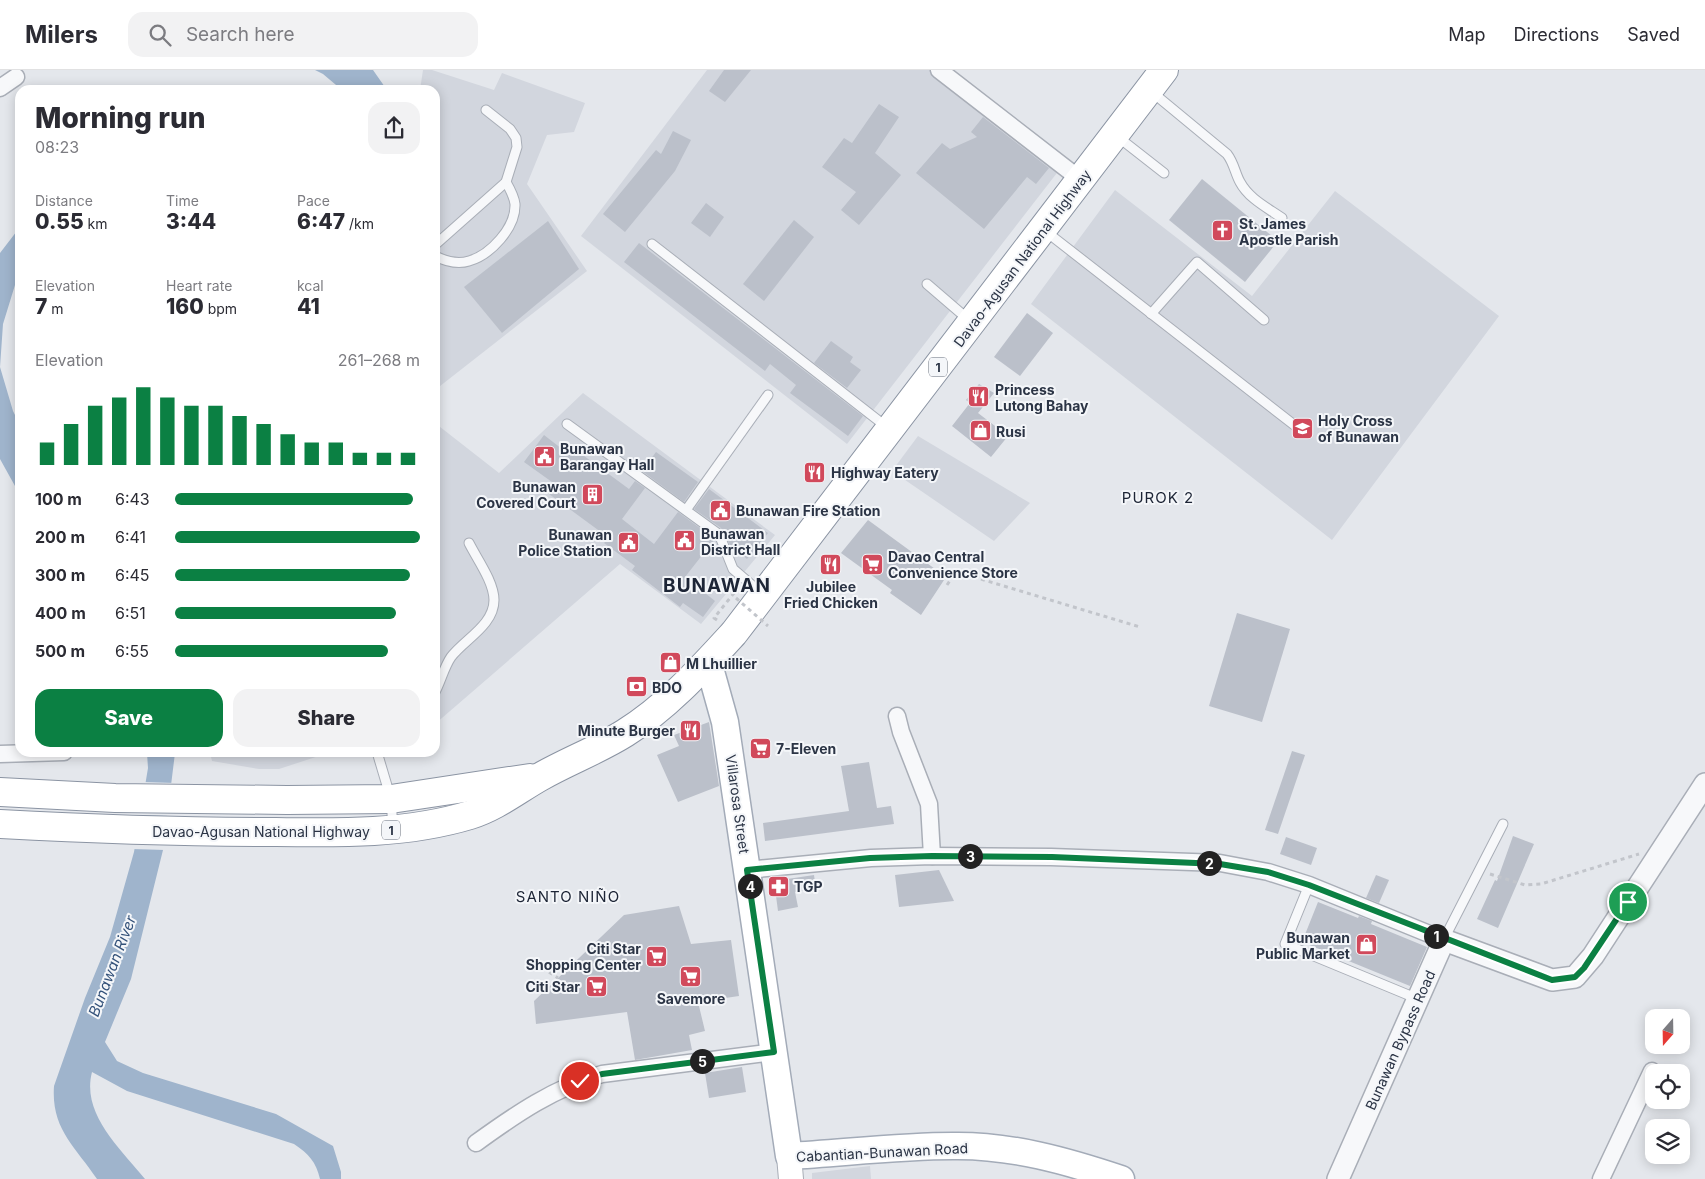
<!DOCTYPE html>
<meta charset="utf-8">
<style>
body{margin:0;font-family:Inter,sans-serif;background:#f2f2f3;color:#2b2b33;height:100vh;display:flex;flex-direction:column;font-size:19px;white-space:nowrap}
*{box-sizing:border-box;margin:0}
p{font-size:16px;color:#7c7c81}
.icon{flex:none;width:28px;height:28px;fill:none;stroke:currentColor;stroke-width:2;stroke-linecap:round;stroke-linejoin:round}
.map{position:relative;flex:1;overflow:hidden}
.details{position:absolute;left:15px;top:15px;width:425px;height:672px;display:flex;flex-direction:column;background:#fff;border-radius:15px;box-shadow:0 2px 12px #0003}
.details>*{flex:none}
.needle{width:32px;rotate:200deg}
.tools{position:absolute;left:1645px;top:939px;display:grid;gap:10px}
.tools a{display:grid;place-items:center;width:45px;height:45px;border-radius:10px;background:#fff;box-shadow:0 2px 12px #0003;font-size:25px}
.pin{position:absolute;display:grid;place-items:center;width:42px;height:42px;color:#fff;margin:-21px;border:2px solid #fff;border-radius:50%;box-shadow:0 1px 5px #0007}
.km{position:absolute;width:25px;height:25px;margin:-12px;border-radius:50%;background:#222;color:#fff;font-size:14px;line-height:25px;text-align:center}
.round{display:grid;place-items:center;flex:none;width:52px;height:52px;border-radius:15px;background:#f2f2f3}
.head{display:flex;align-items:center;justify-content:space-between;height:85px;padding:0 20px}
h1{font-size:28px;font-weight:800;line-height:38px}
.stats{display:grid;grid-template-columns:repeat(3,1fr);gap:8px;height:85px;padding:5px 20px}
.stats div{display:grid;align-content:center}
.stats b{font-size:21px;font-weight:800}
.stats small{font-size:14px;font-weight:400}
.stats p{font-size:14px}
.chart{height:140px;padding:10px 20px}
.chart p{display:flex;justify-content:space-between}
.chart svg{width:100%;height:90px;margin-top:5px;stroke:#0b8043;stroke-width:6}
.cta{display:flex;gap:10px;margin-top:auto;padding:10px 20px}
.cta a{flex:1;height:58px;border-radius:15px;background:#0b8043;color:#fff;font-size:20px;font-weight:800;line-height:58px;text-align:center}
.cta a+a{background:#f2f2f3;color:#2b2b33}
ul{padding:0 20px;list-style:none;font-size:16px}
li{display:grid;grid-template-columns:80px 60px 1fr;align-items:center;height:38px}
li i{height:12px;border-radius:6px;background:#0b8043}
header{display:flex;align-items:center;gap:30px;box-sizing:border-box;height:70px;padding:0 25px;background:#fff;border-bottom:1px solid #e1e1e2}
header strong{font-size:24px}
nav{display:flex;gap:28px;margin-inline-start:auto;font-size:18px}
.search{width:350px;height:45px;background:#f2f2f3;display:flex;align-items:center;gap:12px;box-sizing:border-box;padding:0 18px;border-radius:15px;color:#7c7c81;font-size:19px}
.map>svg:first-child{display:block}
.built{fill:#d2d6de}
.water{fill:#9fb4cc}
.pier{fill:#e4e7ec}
.building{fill:#bbc0ca}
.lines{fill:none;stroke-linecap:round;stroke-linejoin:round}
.service-casing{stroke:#a9aeb7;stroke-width:11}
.minor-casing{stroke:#a9aeb7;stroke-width:19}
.tertiary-casing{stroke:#a9aeb7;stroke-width:24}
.secondary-casing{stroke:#a9aeb7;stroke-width:26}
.primary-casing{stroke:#a3abb8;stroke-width:29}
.trunk-casing{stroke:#8b94a3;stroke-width:30}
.path{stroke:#c2c5cb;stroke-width:3;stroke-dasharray:4 4;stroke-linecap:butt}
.service{stroke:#f7f8fa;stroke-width:9}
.minor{stroke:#f7f8fa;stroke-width:16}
.tertiary{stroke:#f7f8fa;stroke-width:21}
.secondary{stroke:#fff;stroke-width:24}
.primary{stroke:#fff;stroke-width:26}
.trunk{stroke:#fff;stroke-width:28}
.path-bridge{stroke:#c2c5cb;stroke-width:3;stroke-dasharray:4 4;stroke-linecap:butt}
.route-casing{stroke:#fff;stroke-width:10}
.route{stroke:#0b8043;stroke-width:6}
.labels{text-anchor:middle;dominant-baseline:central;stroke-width:4;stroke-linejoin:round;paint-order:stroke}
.shield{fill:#f4f6f9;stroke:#676e7b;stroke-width:1}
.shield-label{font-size:12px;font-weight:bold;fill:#2b3445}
.poi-label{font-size:14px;font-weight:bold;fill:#2b3445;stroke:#f4f6f9;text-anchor:start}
.street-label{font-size:14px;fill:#2b3445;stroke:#f4f6f9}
.neighbourhood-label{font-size:15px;letter-spacing:1px;fill:#1d2536;stroke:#f4f6f9}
.water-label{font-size:15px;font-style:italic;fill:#34527a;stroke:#f4f6f9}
.district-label{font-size:19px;font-weight:bold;letter-spacing:1px;fill:#1d2536;stroke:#f4f6f9}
</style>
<header>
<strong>Milers</strong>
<div class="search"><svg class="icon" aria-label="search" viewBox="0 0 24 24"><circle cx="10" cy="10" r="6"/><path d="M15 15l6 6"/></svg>Search here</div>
<nav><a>Map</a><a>Directions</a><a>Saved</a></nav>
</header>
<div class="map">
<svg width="1705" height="1109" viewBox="0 0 1705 1109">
<rect width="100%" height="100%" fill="#e4e7ec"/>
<g class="built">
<path d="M423,0H432L494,20L502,3L585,33L574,62L547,65L527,114L587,201L435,320V20H420Z"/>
<path d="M707,0H931L1060,99L847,374L581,166Z"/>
<path d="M1115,120L1252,226L1335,121L1499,246L1332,470L1031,234Z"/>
<path d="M583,323L775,465L701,554L620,494L435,654V353L499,403Z"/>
<path d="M918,366L1030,433L994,471L892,401Z"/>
<path d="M210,683V682L328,683L279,699H259L212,691Z"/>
<path d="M870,1096L871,1109H812V1103Z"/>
</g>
<g class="water">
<path d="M315,0H373L387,20H342L323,4Z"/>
<path d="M20,157V209L15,215L3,254L0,297L13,341L20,355V425L0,389V183Z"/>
<path d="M147,683H175L163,780L131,909L105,972L117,991L143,1003L276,1044L333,1076L341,1102V1109H320C316,1092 309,1084 294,1074L127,1021L92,1002C81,1044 121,1079 145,1109H97C75,1076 51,1059 54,1016L85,928L110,867L134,782L148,698Z"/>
</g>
<g class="pier">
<path d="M143,712L175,713L170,746L137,745Z"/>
<path d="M137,750L169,751L165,780L132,779Z"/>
</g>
<g class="building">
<path d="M724,0H751L725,32L709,21Z"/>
<path d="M879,34L899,47L875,83L901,105L859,155L841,140L856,122L822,97L844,68L852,73Z"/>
<path d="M983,47L1049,98L1036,114L1027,107L984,159L916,103L942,73L950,79L977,67L971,62Z"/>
<path d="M673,61L691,70L675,101L625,162L603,144L656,80L661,84Z"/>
<path d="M1202,109L1278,171L1245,212L1169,150Z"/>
<path d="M706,133L724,147L710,167L691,153Z"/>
<path d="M794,150L814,167L764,231L743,214Z"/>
<path d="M548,151L579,199L502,263L464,217Z"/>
<path d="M639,173L863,346L848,366L790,323L796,315L770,294L765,301L624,192Z"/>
<path d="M1027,243L1053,263L1020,306L994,287Z"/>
<path d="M831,271L853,287L850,292L861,300L847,318L814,293Z"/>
<path d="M979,314L994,323L978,343L1008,366L991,387L952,356L970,333L966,330Z"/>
<path d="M544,365L571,386L576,380L629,419L635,411L645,418L622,449L654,474L678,442L712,467L714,470L685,507L715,531L703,547L683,533L680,537L632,500L635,496L604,473L609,468L545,421L552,412L524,392Z"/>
<path d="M656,382L698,412L684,432L642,401Z"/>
<path d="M709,419L768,463L747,489L730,475L721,458L694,439Z"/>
<path d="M868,450L946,507L921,545L890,523L892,520L841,483Z"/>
<path d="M1237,543L1290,559L1262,652L1209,636Z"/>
<path d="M709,652L719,716L678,732L657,685L679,676L674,665Z"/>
<path d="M1292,681L1305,685L1278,764L1265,760Z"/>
<path d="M869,692L877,738L891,736L894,754L765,771L763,753L849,741L841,696Z"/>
<path d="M1513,766L1534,774L1498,858L1477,849L1495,810L1497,811Z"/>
<path d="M1286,767L1317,778L1311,795L1280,784Z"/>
<path d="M939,800L954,831L899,837L895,805Z"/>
<path d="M814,805L816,819L795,822L798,837L778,841L774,811Z"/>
<path d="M1376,805L1389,810L1379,833L1366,828Z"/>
<path d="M1318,832L1358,848L1359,846L1372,851L1371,854L1427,877L1410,916L1302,872Z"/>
<path d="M679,836L691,874L731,870L739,926L698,932L705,961L689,965L692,980L635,990L627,942L536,954L534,931L624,845Z"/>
<path d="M742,997L746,1022L709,1028L705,1003Z"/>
</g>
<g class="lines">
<defs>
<g id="service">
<path d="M1152,22L1227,84C1234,93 1235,103 1240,112C1249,129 1268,138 1282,148"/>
<path d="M1118,67L1164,103"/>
<path d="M1044,160L1298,358"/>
<path d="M652,174L888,358"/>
<path d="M435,175L506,112L517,77L516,68L510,59L486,40"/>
<path d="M435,186C445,191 457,195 469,191C490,185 516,158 515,134C514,126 510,119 506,112"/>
<path d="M927,214L970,251"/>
<path d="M1151,244L1197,192L1264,250"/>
<path d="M567,354L717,463L721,469L733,499L761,523"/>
<path d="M686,440L768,325"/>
<path d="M435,622C441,611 444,597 451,587C465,569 494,555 494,530C494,512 477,489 469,473"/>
<path d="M377,682L391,729L393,758"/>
<path d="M1309,815L1285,874L1418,929"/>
<path d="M1444,869L1503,754"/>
</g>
<g id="minor">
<path d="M939,0L1081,110"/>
<path d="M0,18L16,7"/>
<path d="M897,646L901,662L929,734L932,786"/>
<path d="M0,684L64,682"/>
<path d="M747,800L871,788L932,786L1051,787L1220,793L1268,802L1309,815L1444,870"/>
<path d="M476,1073C516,1044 554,1018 602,1004L774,982"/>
<path d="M1601,1109L1652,1001"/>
</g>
<path id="tertiary" d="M1338,1109L1444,870L1552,910L1575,907L1593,886L1705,714"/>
<path id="secondary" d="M789,1086L791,1109"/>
<path id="primary" d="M708,591L725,652L789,1086C843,1083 899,1076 953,1076C1011,1075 1067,1091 1121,1109"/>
<g id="trunk">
<path d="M0,722L115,728L287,730L391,729L530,708"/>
<path d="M0,754C92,759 184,762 276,762C341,763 407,764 470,745C496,737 517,720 540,707C568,691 598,680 625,663C667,637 701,599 734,563L1164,0"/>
</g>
</defs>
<use href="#service" class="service-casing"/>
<use href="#minor" class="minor-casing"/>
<use href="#tertiary" class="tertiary-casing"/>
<use href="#secondary" class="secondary-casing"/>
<use href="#primary" class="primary-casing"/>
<use href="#trunk" class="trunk-casing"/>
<g class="path">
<path d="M947,515L954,505L964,504L1140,557"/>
<path d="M717,550L714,548L738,518"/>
<path d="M1490,804L1525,815L1541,814L1639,784"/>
<path d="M529,889L558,908"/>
</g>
<use href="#service" class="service"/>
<use href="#minor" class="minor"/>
<use href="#tertiary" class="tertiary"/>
<use href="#secondary" class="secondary"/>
<use href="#primary" class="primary"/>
<use href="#trunk" class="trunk"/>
<path class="path-bridge" d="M736,528L768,556"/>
</g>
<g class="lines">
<defs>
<path id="route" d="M580,1011L602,1004L774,982L747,800L870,788L932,786L1052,787L1220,794L1268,802L1309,815L1552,910L1575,907L1584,898L1628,832"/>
</defs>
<use href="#route" class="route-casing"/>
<use href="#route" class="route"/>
</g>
<defs>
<symbol id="church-square" viewBox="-11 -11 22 22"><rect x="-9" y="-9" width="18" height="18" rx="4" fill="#d1495b" stroke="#f4f6f9"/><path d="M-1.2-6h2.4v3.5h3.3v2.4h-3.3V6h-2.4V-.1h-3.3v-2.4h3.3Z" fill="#fff"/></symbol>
<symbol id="restaurant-square" viewBox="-11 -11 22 22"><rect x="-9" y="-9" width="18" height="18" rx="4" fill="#d1495b" stroke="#f4f6f9"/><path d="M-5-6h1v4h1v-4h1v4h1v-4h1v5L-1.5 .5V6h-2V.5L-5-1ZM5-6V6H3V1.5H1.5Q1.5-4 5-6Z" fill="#fff"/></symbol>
<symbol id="school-square" viewBox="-11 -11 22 22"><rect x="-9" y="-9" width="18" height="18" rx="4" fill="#d1495b" stroke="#f4f6f9"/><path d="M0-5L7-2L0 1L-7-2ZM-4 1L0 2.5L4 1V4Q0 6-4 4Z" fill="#fff"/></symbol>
<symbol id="shop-square" viewBox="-11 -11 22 22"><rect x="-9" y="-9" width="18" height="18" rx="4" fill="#d1495b" stroke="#f4f6f9"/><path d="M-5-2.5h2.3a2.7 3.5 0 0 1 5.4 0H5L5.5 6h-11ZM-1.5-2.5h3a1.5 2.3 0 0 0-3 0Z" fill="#fff"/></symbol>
<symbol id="civic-square" viewBox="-11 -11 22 22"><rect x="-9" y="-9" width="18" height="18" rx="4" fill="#d1495b" stroke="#f4f6f9"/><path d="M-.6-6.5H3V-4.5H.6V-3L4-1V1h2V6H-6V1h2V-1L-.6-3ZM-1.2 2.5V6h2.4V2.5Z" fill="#fff"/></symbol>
<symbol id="building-square" viewBox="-11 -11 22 22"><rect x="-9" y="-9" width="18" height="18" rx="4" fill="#d1495b" stroke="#f4f6f9"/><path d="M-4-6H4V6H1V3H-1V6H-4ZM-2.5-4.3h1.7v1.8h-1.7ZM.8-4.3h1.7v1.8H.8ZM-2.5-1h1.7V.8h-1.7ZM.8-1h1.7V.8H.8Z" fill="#fff"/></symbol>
<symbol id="supermarket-square" viewBox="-11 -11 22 22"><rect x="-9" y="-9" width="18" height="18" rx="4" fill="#d1495b" stroke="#f4f6f9"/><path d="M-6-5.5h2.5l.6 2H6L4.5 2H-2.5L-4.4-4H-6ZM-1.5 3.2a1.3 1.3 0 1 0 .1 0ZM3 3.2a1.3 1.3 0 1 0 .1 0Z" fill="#fff"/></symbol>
<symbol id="bank-square" viewBox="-11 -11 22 22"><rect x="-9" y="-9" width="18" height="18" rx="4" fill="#d1495b" stroke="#f4f6f9"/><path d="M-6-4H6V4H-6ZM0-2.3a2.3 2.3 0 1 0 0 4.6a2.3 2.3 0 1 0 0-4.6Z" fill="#fff"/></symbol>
<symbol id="pharmacy-square" viewBox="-11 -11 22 22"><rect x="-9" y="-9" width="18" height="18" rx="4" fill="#d1495b" stroke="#f4f6f9"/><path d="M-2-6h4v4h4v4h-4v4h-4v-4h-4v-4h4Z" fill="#fff"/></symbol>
</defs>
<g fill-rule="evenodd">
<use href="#church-square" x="1210" y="148" width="25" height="25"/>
<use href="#restaurant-square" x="966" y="314" width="25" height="25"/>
<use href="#school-square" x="1290" y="346" width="25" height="25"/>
<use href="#shop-square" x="968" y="348" width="25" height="25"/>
<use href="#civic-square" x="532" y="374" width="25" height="25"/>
<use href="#restaurant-square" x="802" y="390" width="25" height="25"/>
<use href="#building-square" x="580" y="412" width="25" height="25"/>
<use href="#civic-square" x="708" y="428" width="25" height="25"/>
<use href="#civic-square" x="672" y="458" width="25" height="25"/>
<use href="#civic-square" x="616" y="460" width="25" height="25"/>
<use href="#restaurant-square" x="818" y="482" width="25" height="25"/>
<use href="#supermarket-square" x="860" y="482" width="25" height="25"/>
<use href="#shop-square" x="658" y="580" width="25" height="25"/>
<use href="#bank-square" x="624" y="604" width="25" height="25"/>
<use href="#restaurant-square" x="678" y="648" width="25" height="25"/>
<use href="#supermarket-square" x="748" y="666" width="25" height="25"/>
<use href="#pharmacy-square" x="766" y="804" width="25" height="25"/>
<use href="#shop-square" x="1354" y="862" width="25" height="25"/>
<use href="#supermarket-square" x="644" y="874" width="25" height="25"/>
<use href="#supermarket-square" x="678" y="894" width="25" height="25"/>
<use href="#supermarket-square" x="584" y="904" width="25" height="25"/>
</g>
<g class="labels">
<g class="shield">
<rect x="929" y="287.5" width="18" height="19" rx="4"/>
<rect x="382" y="750.5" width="18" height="19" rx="4"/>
</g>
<g class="shield-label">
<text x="938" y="297">1</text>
<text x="391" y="760">1</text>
</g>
<g class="poi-label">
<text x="1239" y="153">St. James<tspan x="1239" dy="16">Apostle Parish</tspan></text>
<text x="995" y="319">Princess<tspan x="995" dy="16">Lutong Bahay</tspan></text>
<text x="1318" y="350">Holy Cross<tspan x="1318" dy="16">of Bunawan</tspan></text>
<text x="996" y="361">Rusi</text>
<text x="560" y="378">Bunawan<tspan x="560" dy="16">Barangay Hall</tspan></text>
<text x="831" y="402">Highway Eatery</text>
<text x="576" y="416" text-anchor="end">Bunawan<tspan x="576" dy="16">Covered Court</tspan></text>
<text x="736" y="440">Bunawan Fire Station</text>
<text x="701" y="463">Bunawan<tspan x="701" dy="16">District Hall</tspan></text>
<text x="612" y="464" text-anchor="end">Bunawan<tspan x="612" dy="16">Police Station</tspan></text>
<text x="888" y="486">Davao Central<tspan x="888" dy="16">Convenience Store</tspan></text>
<text x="831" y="516" text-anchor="middle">Jubilee<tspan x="831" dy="16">Fried Chicken</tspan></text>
<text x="686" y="593">M Lhuillier</text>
<text x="652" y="617">BDO</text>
<text x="675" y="660" text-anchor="end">Minute Burger</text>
<text x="776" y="678">7-Eleven</text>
<text x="794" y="816">TGP</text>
<text x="1350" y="867" text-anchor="end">Bunawan<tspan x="1350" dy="16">Public Market</tspan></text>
<text x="641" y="878" text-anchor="end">Citi Star<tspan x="641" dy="16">Shopping Center</tspan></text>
<text x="580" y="916" text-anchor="end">Citi Star</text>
<text x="691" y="928" text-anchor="middle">Savemore</text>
</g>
<g class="street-label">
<text transform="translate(1022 188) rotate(-53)">Davao-Agusan National Highway</text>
<text transform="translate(738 734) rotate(82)">Villarosa Street</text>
<text x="261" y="761">Davao-Agusan National Highway</text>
<text transform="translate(1400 970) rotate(-66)">Bunawan Bypass Road</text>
<text transform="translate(882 1082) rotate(-3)">Cabantian-Bunawan Road</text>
</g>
<g class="neighbourhood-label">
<text x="1158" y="427">PUROK 2</text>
<text x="568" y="826">SANTO NIÑO</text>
</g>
<g class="water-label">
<text transform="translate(112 896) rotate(-69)">Bunawan River</text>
</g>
<g class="district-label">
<text x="717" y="515">BUNAWAN</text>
</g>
</g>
</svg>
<div class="tools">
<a><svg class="needle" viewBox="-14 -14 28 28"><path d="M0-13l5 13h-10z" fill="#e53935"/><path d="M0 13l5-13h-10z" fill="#7c7c81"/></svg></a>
<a><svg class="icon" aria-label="locate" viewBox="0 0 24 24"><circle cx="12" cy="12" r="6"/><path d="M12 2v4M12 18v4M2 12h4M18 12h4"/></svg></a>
<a><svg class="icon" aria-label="layers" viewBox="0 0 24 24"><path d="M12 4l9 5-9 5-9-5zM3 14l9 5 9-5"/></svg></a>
</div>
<div class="pin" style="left:1628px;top:832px;background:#1e9e55"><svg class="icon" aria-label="arrive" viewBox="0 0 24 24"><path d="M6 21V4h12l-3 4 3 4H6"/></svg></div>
<div class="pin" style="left:580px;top:1011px;background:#d93025"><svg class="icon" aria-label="check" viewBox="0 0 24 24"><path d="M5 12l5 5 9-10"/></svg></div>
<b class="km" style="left:1436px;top:866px">1</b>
<b class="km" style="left:1209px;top:793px">2</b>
<b class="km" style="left:970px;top:786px">3</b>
<b class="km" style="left:750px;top:816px">4</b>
<b class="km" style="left:702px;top:991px">5</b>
<section class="details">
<div class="head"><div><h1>Morning run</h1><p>08:23</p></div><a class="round"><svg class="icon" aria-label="share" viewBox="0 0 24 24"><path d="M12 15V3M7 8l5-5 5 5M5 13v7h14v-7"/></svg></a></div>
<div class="stats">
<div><p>Distance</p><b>0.55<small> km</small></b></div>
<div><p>Time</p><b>3:44</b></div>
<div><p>Pace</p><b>6:47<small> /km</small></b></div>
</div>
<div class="stats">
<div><p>Elevation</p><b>7<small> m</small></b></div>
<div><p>Heart rate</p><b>160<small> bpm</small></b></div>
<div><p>kcal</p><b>41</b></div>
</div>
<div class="chart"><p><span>Elevation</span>261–268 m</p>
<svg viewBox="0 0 160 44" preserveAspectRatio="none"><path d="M5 44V33M15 44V24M25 44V15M35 44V11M45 44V6M55 44V11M65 44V15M75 44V15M85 44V20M95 44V24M105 44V29M115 44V33M125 44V33M135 44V38M145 44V38M155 44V38"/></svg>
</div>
<ul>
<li><b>100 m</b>6:43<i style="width:97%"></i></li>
<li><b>200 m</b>6:41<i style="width:100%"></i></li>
<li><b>300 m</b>6:45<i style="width:96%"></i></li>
<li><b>400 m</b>6:51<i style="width:90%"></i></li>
<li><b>500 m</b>6:55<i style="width:87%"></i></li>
</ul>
<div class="cta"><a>Save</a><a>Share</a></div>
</section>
</div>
